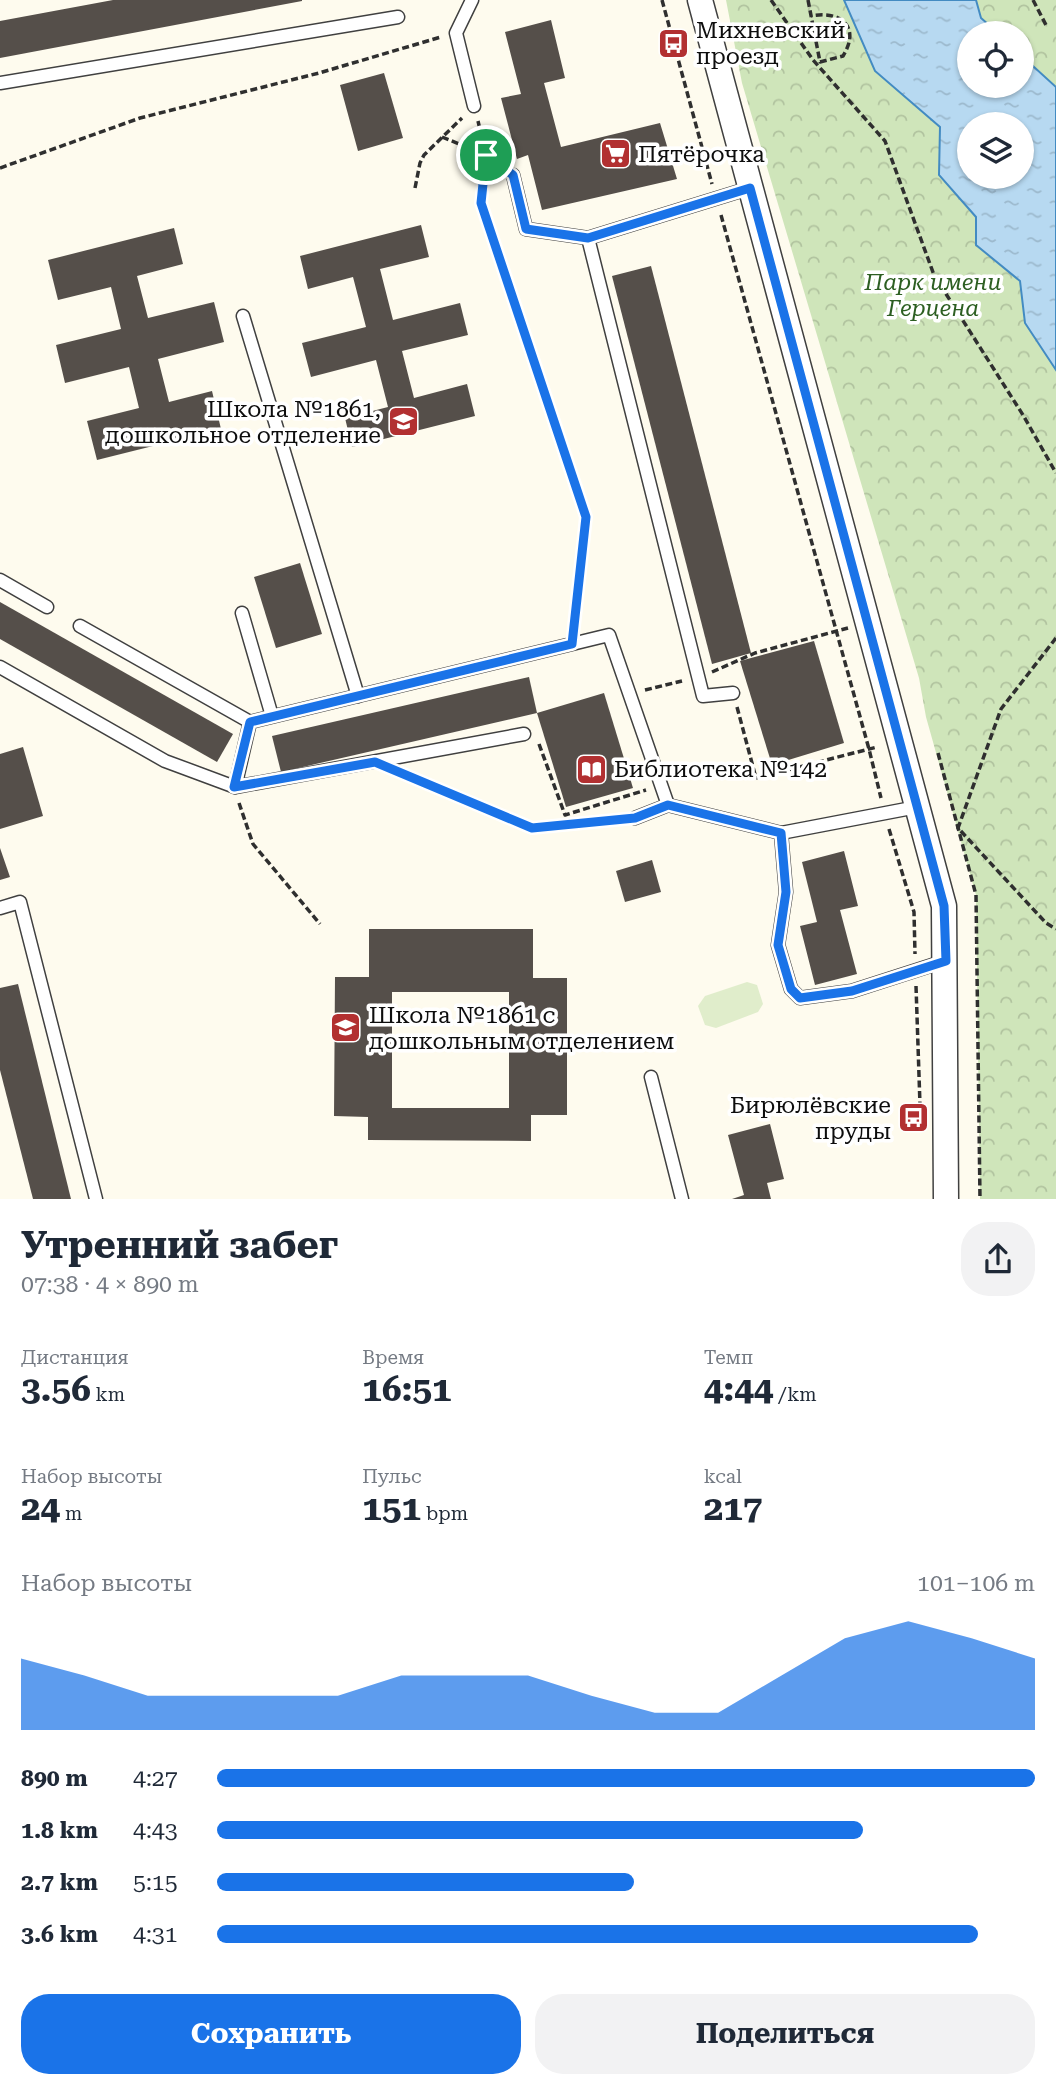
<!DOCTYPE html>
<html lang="ru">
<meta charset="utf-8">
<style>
body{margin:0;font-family:"Roboto Serif",serif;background:#f2f2f3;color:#1f2937;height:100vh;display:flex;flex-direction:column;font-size:26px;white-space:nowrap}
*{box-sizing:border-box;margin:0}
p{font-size:23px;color:#747a83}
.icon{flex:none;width:38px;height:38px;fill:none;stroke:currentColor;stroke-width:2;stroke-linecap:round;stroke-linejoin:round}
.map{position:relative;height:1199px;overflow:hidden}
.drawer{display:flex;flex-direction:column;background:#fff;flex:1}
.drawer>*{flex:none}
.controls{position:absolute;left:957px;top:21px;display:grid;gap:14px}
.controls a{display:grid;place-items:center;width:77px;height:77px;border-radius:50%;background:#fff;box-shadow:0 2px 5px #0004;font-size:35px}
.pin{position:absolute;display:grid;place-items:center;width:60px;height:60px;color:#fff;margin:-30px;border:4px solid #fff;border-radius:50%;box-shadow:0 2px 7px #0007}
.round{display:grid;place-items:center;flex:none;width:74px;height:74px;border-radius:28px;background:#f2f2f3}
.overview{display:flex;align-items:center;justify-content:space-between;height:119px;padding:0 21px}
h1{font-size:38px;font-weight:700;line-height:52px}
.metrics{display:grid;grid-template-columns:repeat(3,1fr);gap:10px;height:119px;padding:7px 21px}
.metrics div{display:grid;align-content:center}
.metrics b{font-size:35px;font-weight:700}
.metrics small{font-size:19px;font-weight:400}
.metrics p{font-size:19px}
.chart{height:196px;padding:14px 21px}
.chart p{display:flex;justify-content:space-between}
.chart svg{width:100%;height:126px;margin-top:7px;fill:#1a73e8;opacity:.7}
.action{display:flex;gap:14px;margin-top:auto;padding:14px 21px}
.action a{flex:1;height:80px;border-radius:28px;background:#1a73e8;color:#fff;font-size:28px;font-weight:700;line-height:80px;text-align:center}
.action a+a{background:#f2f2f3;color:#1f2937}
ul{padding:0 21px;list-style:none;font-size:23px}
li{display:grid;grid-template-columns:112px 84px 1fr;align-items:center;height:52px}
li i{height:18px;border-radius:9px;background:#1a73e8}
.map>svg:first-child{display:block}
.park{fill:url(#park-crowns);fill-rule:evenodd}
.pitch{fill:#e0edcb}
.water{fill:url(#water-ripples);stroke:#438bc2;stroke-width:2;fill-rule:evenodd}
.building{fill:#554f4a;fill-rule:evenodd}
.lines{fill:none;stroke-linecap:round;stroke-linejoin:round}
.lane-casing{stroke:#404040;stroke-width:15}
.street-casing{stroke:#404040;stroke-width:27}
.path{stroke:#2f2f2f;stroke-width:3.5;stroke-dasharray:7 3.5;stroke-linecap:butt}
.lane{stroke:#fff;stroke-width:12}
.street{stroke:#fff;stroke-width:24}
.route-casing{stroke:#fff;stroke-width:14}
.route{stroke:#1a73e8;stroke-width:9}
.labels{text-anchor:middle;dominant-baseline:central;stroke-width:7;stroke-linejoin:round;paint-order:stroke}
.poi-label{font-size:23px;fill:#0d0d0d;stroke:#fff;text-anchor:start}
.park-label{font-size:23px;font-style:italic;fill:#2d5f22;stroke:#fff}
</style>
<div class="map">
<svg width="1056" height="1199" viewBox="0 0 1056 1199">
<defs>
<pattern id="park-crowns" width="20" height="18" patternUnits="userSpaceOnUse" patternTransform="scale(1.75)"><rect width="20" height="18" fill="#cfe5ba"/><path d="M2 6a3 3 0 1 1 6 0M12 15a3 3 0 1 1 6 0" fill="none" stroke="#b1c39f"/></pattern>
<pattern id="water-ripples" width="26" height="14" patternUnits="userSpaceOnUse" patternTransform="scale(1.75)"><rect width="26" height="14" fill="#b7d9f1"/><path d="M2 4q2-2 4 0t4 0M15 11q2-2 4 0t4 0" fill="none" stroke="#9cb9cd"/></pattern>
</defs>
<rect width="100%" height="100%" fill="#fefbee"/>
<path class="park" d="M726,0H1056V1199H980L976,895L926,717L919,678L742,83ZM970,33H1022V86H970ZM970,124H1022V177H970Z"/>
<path class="pitch" d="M747,982L757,985L763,1004L758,1012L716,1028L705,1025L698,1006L705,996Z"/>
<path class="water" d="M844,0H976L981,18L998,33H970V86H1022V56L1056,87V370L1025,323L1020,281L976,245V217L939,175L940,127L875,71ZM970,124H1022V177H970Z"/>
<g class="building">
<path d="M113,0H302V1L0,58V21Z"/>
<path d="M551,20L565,78L544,83L561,147L660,123L677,179L542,210L528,155L517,159L501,98L521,94L505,32Z"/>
<path d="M384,73L403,138L358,151L340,85Z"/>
<path d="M421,225L429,257L380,269L393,320L460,303L468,335L402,351L414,398L467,384L475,416L352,447L345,418L388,407L376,360L311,377L302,343L366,327L353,277L308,289L300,256Z"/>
<path d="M174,228L183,264L137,276L148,318L214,302L224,342L158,359L169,402L212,391L221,429L97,460L87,421L139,408L129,367L65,383L56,345L121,329L111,287L58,300L48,260Z"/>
<path d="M651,266L751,653L712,664L612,276Z"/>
<path d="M300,563L322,634L276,648L254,577Z"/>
<path d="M0,602L233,734L217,762L0,639Z"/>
<path d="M814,641L844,743L772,765L740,661Z"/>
<path d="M529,677L537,713L281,772L272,736Z"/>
<path d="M604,693L633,788L566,807L537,713Z"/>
<path d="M23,747L43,816L0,829V754Z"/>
<path d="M0,848L10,877L0,880Z"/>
<path d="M844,851L858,906L840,910L857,974L815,985L800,926L817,922L802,862Z"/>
<path d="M652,860L661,892L625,902L616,871Z"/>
<path d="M369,929H533V978H567V1115H531V1141L368,1140V1117L334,1116L335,977H369ZM392,992H509V1108H392Z"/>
<path d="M18,984L71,1199H33L0,1070V988Z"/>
<path d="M770,1124L784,1179L767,1183L771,1199H732L744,1195L728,1135Z"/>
</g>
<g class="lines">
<defs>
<g id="lane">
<path d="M472,0L456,33L474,106"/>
<path d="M0,83L398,17"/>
<path d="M513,175L526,229L588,238"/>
<path d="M243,316L358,696"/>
<path d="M0,580L47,607"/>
<path d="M242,613L272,716"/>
<path d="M0,667L165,761L235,787L250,722L80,626"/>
<path d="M733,693L703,696L588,238L750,188"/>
<path d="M250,722L609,635L668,805L635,818"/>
<path d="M235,787L524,734"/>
<path d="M668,805L781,833L917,807"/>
<path d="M781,833L786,892L778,945L791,989L800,998L852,991L945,961"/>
<path d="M0,908L20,902L96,1199"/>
<path d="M651,1077L682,1199"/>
</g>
<path id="street" d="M700,0L944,906L946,1199"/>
</defs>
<use href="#lane" class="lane-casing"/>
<use href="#street" class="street-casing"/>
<g class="path">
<path d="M662,0L712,184"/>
<path d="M771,0L813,60L885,141L934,275L1023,415L1056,473"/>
<path d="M808,0L820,62L843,56C861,27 841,10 811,16"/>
<path d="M1033,0L1046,25"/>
<path d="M478,121L486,155L500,165"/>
<path d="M442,137L486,155L481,203L586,517L574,628"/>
<path d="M0,168L140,118L319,73L441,37"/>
<path d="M415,188L420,163L424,155L462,118"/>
<path d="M721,215L869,749L881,798"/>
<path d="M1056,638L1001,709L958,828L1046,923L1056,929"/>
<path d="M712,672L755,653L848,628"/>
<path d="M645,690L682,681"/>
<path d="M737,707L756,778L877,747"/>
<path d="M539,744L565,815L646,790"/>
<path d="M938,753L976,895L980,1199"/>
<path d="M403,773L532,828L618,819"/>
<path d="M239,803L253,844L320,924"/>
<path d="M889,829L914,912L915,954"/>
<path d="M916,986L920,1105"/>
</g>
<use href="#lane" class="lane"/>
<use href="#street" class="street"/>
</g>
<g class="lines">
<defs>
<path id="route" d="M486,155L513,175L526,229L588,238L750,188L944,906L946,961L852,991L800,998L791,989L778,945L786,892L781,833L668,805L635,818L532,828L375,762L234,787L250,722L572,644L586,517L481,203Z"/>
</defs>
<use href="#route" class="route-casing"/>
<use href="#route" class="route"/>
</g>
<defs>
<symbol id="bus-square" viewBox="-11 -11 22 22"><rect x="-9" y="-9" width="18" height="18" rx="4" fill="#b23031" stroke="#fff"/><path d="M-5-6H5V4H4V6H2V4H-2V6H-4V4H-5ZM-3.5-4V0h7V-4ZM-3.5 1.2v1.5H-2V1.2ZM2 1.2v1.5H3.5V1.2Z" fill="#fff"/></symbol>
<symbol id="supermarket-square" viewBox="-11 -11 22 22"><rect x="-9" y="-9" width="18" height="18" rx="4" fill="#b23031" stroke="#fff"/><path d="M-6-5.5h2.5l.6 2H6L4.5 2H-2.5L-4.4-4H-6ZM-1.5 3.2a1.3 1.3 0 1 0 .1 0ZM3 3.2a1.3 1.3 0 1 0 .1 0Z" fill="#fff"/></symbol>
<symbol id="school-square" viewBox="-11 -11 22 22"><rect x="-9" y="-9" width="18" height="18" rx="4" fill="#b23031" stroke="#fff"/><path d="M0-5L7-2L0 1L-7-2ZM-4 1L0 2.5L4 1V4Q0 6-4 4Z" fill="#fff"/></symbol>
<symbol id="library-square" viewBox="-11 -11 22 22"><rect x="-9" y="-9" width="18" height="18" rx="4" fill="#b23031" stroke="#fff"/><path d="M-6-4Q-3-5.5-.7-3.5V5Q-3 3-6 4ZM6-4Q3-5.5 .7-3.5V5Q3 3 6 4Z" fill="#fff"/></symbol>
</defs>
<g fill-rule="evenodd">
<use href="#bus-square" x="656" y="26" width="35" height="35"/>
<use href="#supermarket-square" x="598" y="136" width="35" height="35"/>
<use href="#school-square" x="386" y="404" width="35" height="35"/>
<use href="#library-square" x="574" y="752" width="35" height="35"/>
<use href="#school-square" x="328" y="1010" width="35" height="35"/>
<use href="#bus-square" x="896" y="1100" width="35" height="35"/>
</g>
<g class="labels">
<g class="poi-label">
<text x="696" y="30">Михневский<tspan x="696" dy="26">проезд</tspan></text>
<text x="638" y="154">Пятёрочка</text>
<text x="381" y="409" text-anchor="end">Школа №1861,<tspan x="381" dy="26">дошкольное отделение</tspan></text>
<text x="614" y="769">Библиотека №142</text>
<text x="369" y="1015">Школа №1861 с<tspan x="369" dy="26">дошкольным отделением</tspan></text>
<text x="891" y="1105" text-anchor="end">Бирюлёвские<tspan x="891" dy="26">пруды</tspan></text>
</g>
<g class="park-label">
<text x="933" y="282">Парк имени<tspan x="933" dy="26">Герцена</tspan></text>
</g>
</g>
</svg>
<div class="controls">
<a><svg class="icon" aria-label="locate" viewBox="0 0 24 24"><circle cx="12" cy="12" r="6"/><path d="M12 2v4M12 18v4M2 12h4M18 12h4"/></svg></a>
<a><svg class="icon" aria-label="layers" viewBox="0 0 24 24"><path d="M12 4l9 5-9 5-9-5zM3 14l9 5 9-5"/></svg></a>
</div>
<div class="pin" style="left:486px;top:155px;background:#1e9e55"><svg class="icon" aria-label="arrive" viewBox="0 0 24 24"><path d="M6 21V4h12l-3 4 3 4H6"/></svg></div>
</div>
<section class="drawer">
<div class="overview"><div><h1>Утренний забег</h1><p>07:38 · 4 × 890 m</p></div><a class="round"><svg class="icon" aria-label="share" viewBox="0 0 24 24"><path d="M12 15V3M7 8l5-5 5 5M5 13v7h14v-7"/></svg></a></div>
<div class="metrics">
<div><p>Дистанция</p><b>3.56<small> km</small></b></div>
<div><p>Время</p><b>16:51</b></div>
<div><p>Темп</p><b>4:44<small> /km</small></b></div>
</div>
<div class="metrics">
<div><p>Набор высоты</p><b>24<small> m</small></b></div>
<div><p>Пульс</p><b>151<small> bpm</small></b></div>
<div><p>kcal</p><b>217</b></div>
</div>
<div class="chart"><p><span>Набор высоты</span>101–106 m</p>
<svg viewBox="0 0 160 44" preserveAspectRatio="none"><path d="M0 44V19L10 25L20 32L30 32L40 32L50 32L60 25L70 25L80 25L90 32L100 38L110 38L120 25L130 12L140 6L150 12L160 19V44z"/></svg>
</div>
<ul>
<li><b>890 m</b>4:27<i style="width:100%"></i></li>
<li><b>1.8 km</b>4:43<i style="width:79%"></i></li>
<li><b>2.7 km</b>5:15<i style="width:51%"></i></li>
<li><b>3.6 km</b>4:31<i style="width:93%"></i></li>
</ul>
<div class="action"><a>Сохранить</a><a>Поделиться</a></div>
</section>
